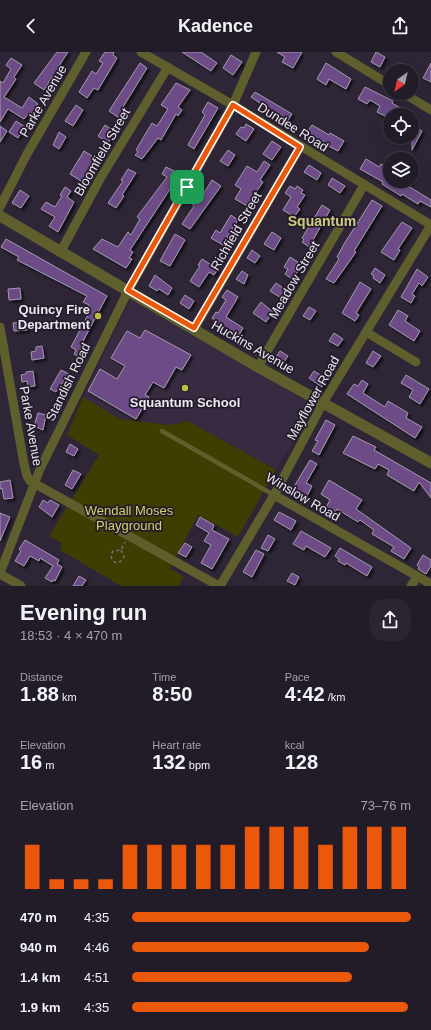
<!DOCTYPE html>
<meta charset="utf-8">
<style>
body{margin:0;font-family:Helvetica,sans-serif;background:#2a2530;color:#f1f3f6;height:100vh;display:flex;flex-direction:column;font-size:15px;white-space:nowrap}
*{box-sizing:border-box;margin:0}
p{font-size:13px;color:#a2a1a8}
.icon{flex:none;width:22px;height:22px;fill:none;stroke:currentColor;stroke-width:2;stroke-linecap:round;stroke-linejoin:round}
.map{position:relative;height:534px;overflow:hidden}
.details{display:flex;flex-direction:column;background:#221c28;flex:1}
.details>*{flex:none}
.needle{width:26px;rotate:214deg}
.tools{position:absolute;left:383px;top:12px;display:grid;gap:8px}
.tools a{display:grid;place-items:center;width:36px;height:36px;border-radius:50%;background:#221c28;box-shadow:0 4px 16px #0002,0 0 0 1px #3f3a45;font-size:20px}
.pin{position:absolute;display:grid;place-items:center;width:34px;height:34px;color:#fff;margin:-17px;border-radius:8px;box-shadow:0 2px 6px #0006}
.round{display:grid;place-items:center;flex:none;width:42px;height:42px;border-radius:16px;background:#2a2530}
.headline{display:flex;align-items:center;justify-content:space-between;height:68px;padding:0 20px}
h1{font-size:22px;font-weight:600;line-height:30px}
.metrics{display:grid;grid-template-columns:repeat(3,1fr);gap:6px;height:68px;padding:4px 20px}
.metrics div{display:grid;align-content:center}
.metrics b{font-size:20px;font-weight:600}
.metrics small{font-size:11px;font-weight:400}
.metrics p{font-size:11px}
.chart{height:112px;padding:8px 20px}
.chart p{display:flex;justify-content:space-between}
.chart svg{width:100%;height:72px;margin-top:4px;stroke:#ea580c;stroke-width:6}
ul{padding:0 20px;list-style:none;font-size:13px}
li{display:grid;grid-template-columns:64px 48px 1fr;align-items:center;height:30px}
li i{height:10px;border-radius:5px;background:#ea580c}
header{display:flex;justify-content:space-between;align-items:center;height:52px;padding:0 20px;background:#221c28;font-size:18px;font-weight:600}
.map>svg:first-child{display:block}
.built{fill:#372b41}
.green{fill:#3e3d02}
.building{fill:#6c4c86;stroke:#a399ad;filter:url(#shadow)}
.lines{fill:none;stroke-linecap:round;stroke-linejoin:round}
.path{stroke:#78717f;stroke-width:1.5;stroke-dasharray:3 3;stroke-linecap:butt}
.service{stroke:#5f5f2d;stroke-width:4.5}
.minor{stroke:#5f5f2d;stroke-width:9}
.tertiary{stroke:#5f5f2d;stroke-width:11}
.route-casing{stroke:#fff;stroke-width:8}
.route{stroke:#ea580c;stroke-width:5}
.poi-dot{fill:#bebe42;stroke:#241c2b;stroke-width:1.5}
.labels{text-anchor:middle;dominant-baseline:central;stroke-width:3.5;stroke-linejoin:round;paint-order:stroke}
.street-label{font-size:13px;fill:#ece7f1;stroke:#241c2b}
.poi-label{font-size:13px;font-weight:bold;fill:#ece7f1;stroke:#241c2b;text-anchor:end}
.park-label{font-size:13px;fill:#d0d169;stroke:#241c2b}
.neighbourhood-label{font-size:14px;font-weight:bold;fill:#cccd80;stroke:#241c2b}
</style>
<header><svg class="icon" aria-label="back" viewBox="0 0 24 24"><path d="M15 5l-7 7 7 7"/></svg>Kadence<svg class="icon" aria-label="share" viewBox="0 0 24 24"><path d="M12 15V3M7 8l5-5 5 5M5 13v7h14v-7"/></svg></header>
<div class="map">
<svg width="431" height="534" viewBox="0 0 431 534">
<defs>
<filter id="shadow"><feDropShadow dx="2.5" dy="2.5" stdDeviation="1" flood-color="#0009"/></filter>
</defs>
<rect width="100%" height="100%" fill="#2e2636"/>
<path class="built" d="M134,248L306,349L311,357L276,418L188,369L170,373L120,367L83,345L130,249Z"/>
<path class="green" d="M83,345L120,367L170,373L188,369L276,418L238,485L198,463L170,516L184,525L178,534H121L60,498L62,491L49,484L99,403L67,383Z"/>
<g class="building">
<path d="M57,0H68L57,17L61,20L56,27L52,25L44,38L34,31Z"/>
<path d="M105,0H114L113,3L117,6L98,38L94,36L87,46L79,40L92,19L96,22L103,11L99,9Z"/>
<path d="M182,0H201L217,11L211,19Z"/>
<path d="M277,0H302L293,16L282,10L285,5Z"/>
<path d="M376,0L385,5L380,15L371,10Z"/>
<path d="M231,3L242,10L233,23L223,16Z"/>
<path d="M11,6L22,13L14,25L16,27L4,45L22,56L29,45L38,52L31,62L29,61L24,67L8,57L0,70V29L3,31L11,17L6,13Z"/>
<path d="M140,11L147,16L123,55L125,57L119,66L109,59Z"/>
<path d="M326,11L351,27L346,37L329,27L326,33L317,27Z"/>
<path d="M431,11V30L423,26Z"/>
<path d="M176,31L190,38L178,55L182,58L178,64L176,62L161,88L158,86L142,107L135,103L138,100L136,98L152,71L157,74L168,57L161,53Z"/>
<path d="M365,35L393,49L392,51L412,63L385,64L377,60L380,54L370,48L367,52L358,47Z"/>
<path d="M255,40L292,62L287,70L251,45Z"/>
<path d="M208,50L218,56L194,97L188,93L189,91L205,63L202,60Z"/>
<path d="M76,53L83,58L73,74L65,69Z"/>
<path d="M16,69L25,75L18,86L9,80Z"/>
<path d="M246,72L254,77L246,89L236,82L241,75L244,76Z"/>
<path d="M105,73L116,80L108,91L98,84Z"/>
<path d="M312,73L329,83L330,81L344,89L338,99L306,82Z"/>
<path d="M412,73L422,79L412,98Z"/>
<path d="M0,74L7,79L0,90Z"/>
<path d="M59,80L66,85L59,97L53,93Z"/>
<path d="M272,89L281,95L272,108L263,102Z"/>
<path d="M228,98L235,103L228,114L220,109Z"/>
<path d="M84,99L97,107L84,131L70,122Z"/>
<path d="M366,107L379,115L381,112L388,116L384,123L390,129H411L408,134L431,148V155L420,149L418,152L402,142L401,144L382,132L383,130L360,117Z"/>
<path d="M264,109L270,113L260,128L263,130L252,146L254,148L249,155L235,147L241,137L235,133L247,114L257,120Z"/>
<path d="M309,113L321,121L317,128L304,120Z"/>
<path d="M166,115L180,122L130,198L133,200L129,206L132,207L126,216L93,197L102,187L118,195L128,180L131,183L140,167L137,165L167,125L162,122Z"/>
<path d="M128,117L136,121L122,143L124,144L116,156L108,151L123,129L121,128Z"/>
<path d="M332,126L345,134L340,141L328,133Z"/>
<path d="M212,128L221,134L190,177L182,172L194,154L192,152L198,142L202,144Z"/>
<path d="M290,134L295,137L297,134L303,138L301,141L305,143L297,155L300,157L294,165L283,158L291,145L285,141Z"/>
<path d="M65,135L71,139L67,145L74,150L58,180L49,174L55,165L41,157L46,150L55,155L62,144L60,143Z"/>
<path d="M20,138L29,144L21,156L12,151Z"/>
<path d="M372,148L382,154L354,199L356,200L334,231L326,227L339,207L337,205L344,192Z"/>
<path d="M322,153L330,158L309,195L302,190L304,188L302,186Z"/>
<path d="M231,163L238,168L227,185L231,188L226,195L211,186L216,178L220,181Z"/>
<path d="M402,170L412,176L398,197L400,198L394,208L381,200Z"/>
<path d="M272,180L281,186L274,198L264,192Z"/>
<path d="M175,182L185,188L170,214L160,209Z"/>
<path d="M6,187L107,244L82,291L87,293L80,306L74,302L76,298L71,295L90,259L87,257L89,253L83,250L87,244L17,208L19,205L1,195Z"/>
<path d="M252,198L260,204L255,211L247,206Z"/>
<path d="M290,205L298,210L294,216L298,219L292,227L285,222L288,217L284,215Z"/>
<path d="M202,207L218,217L214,223L209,220L199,235L190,229L200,214L198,213Z"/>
<path d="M375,216L385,223L380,231L373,226L374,224L371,222Z"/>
<path d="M417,217L428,225L422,234L419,231L412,242L415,244L411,251L401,245Z"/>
<path d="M242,219L248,223L244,232L236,227Z"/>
<path d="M155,223L172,236L168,243L159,237L157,239L149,234Z"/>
<path d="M360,230L371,237L356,261L359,263L355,269L342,261Z"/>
<path d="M276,231L286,238L281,246L270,239Z"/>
<path d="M20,236L21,247L9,248L8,237Z"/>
<path d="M227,238L238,245L226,265L243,276L239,283L234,280L232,282L213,270L215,268L212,266L216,260L218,261L226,248L222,245Z"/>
<path d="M185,243L194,249L189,257L180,251Z"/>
<path d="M261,250L273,260L266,270L253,261Z"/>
<path d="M309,255L316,259L310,268L303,264Z"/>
<path d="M398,258L408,264L405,269L420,279L414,289L389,273Z"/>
<path d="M26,269L27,278L14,279L13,271Z"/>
<path d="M145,278L191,303L182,318L176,315L164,336L153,330L145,343L149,345L136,367L88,339L100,317L117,327L125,314L111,306L127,279L140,286Z"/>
<path d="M334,281L343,287L338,294L329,289Z"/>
<path d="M42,294L44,306L32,308L31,300L36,299V295Z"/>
<path d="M280,299L288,304L282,313L274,308Z"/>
<path d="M373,299L381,304L373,315L366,311Z"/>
<path d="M61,318L69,322L56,340L50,337Z"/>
<path d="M33,319L35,334L28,335L27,329L22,330L21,323L26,322V320Z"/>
<path d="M314,319L327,327L322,335L309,326Z"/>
<path d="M406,323L429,337L420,352L409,345L413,338L401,331Z"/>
<path d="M362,328L368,332L363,341L385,355L388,349L408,361L406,366L422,375L415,386L347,342L354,332L358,334Z"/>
<path d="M38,361L46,363L43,378L34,374Z"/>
<path d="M326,368L335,373L319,403L312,399L318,389L315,388Z"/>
<path d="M353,384L376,395L374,398L431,431V446L419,430L414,439L387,423L389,418L378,412L375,417L343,401Z"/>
<path d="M70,392L78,397L74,404L66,400Z"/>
<path d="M310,408L317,412L306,431L312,434L306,446L292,438Z"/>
<path d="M73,418L81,422L72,437L65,433Z"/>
<path d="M10,428L13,446L4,447L2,436L0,437V430Z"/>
<path d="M329,428L362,448L356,457L411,496L404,507L391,499L394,495L372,482L374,478L360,468L358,470L337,457L334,462L325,457L330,448L321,442Z"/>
<path d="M43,448L48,451L50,448L59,453L52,465L39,455Z"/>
<path d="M279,460L296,469L291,478L274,468Z"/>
<path d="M0,461L10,465L0,489Z"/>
<path d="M200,465L214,473L212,478L229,487L212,517L201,511L211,493L204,489L209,481L196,473Z"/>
<path d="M301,479L331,496L325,505L306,494L304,498L293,492Z"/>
<path d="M268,483L275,487L268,499L261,496Z"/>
<path d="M25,488L59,508L57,512L62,515L55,529L53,528L52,530L45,526L53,514L40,506L39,509L30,504L24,514L15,509L21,499L19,497Z"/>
<path d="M185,491L192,495L186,505L178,501Z"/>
<path d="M340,496L372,515L367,524L346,511L345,513L338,509L339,507L335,504Z"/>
<path d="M256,498L264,502L252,525L243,520Z"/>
<path d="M423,503L431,508V514L426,522L418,517L419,515L417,513Z"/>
<path d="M292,521L299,525L295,533L287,529Z"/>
<path d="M79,524L86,528L82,534H73Z"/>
</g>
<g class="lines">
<path class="path" d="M121,498L124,505L121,509L116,511L112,508L111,503L113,499L121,498L125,490"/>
<path class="service" d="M162,379L274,443"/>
<g class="minor">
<path d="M141,0L233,53L431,173"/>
<path d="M336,0L390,33"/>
<path d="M403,41L431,58"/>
<path d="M0,155L27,102L86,0"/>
<path d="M61,199L100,127L168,15"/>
<path d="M0,275L24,412L27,424L30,429L219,534"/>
<path d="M194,277L300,95"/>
<path d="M366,280L416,310"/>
<path d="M258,315L364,133"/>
<path d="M274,443L431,532"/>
<path d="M0,521L40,417L128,239L233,53L256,0"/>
<path d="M0,522L21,534"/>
<path d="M220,534L274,443L323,351L431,173"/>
<path d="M411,534L417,525"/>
</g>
<path class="tertiary" d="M0,164L258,315L431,411"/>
</g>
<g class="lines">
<defs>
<path id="route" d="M233,53L300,95L194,276L128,238Z"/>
</defs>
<use href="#route" class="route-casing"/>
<use href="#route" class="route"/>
</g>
<g class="poi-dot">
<circle cx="98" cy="264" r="4"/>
<circle cx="185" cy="336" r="4"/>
</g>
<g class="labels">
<g class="street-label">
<text transform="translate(43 49) rotate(-60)">Parke Avenue</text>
<text transform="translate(293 75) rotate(32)">Dundee Road</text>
<text transform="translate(102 100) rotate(-60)">Bloomfield Street</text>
<text transform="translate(236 179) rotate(-60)">Richfield Street</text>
<text transform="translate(294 228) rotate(-60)">Meadow Street</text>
<text transform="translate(253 295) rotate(30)">Huckins Avenue</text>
<text transform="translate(68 330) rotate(-64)">Standish Road</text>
<text transform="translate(313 346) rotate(-61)">Mayflower Road</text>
<text transform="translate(31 374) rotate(80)">Parke Avenue</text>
<text transform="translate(303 445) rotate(30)">Winslow Road</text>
</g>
<g class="poi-label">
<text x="90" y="257">Quincy Fire<tspan x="90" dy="15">Department</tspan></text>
<text x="185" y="350" text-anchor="middle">Squantum School</text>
</g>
<g class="park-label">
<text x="129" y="458">Wendall Moses<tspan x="129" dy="15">Playground</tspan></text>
</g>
<g class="neighbourhood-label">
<text x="322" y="169">Squantum</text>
</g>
</g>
</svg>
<div class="tools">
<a><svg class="needle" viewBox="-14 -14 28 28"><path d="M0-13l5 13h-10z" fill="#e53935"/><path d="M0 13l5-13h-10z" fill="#a2a1a8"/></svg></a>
<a><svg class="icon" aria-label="locate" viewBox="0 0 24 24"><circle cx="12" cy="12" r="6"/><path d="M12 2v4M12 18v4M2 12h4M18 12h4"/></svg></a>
<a><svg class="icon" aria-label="layers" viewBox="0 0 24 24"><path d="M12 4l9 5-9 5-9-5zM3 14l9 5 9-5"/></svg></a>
</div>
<div class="pin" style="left:187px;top:135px;background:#1e9e55"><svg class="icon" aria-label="arrive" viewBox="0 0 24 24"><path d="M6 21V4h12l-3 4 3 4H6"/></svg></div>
</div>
<section class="details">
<div class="headline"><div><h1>Evening run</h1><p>18:53 · 4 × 470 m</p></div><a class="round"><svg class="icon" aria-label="share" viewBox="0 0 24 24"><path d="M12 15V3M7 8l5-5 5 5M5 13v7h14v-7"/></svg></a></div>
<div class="metrics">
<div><p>Distance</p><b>1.88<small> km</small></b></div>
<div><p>Time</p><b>8:50</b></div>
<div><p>Pace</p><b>4:42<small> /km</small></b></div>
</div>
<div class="metrics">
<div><p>Elevation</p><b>16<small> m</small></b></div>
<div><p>Heart rate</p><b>132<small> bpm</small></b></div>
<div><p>kcal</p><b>128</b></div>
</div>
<div class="chart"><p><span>Elevation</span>73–76 m</p>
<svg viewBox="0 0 160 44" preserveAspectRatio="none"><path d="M5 44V17M15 44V38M25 44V38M35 44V38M45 44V17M55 44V17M65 44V17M75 44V17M85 44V17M95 44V6M105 44V6M115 44V6M125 44V17M135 44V6M145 44V6M155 44V6"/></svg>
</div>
<ul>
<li><b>470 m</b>4:35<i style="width:100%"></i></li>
<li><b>940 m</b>4:46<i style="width:85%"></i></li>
<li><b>1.4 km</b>4:51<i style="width:79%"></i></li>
<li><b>1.9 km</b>4:35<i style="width:99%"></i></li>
</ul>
</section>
